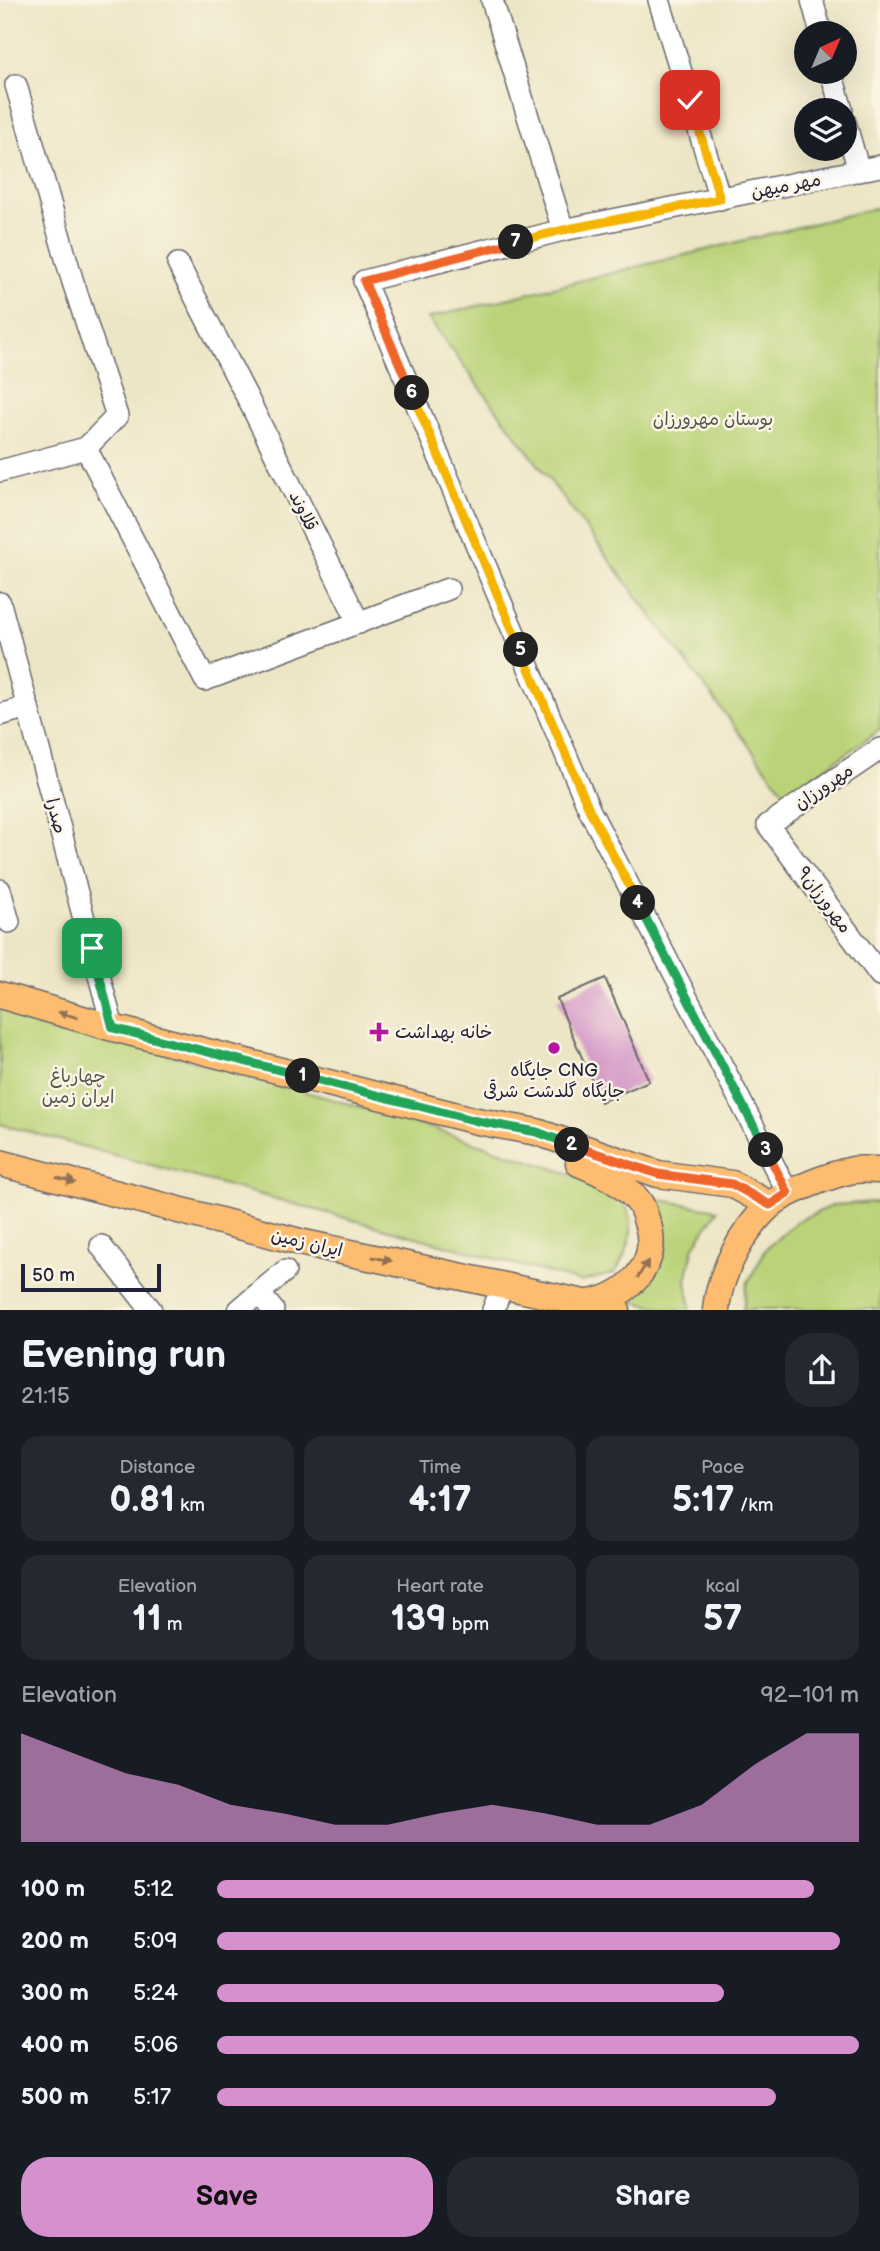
<!DOCTYPE html>
<meta charset="utf-8">
<style>
body{margin:0;font-family:"Balsamiq Sans","Playpen Sans Arabic",sans-serif;background:#242831;color:#f1f3f6;height:100vh;display:flex;flex-direction:column;font-size:26px;white-space:nowrap}
*{box-sizing:border-box;margin:0}
p{font-size:23px;color:#9ea1a6}
.icon{flex:none;width:38px;height:38px;fill:none;stroke:currentColor;stroke-width:2;stroke-linecap:round;stroke-linejoin:round}
.map{position:relative;height:1310px;overflow:hidden}
.details{display:flex;flex-direction:column;background:#171b24;flex:1}
.details>*{flex:none}
.needle{width:46px;rotate:44deg}
.tools{position:absolute;left:794px;top:21px;display:grid;gap:14px}
.tools a{display:grid;place-items:center;width:63px;height:63px;border-radius:50%;background:#171b24;box-shadow:0 7px 28px #0002;font-size:35px}
.scale{position:absolute;left:21px;bottom:18px;width:140px;box-sizing:border-box;padding-left:7px;border:4px solid #22223b;border-top:0;font-size:19px;line-height:24px;white-space:nowrap;color:#22223b;-webkit-text-stroke:5px #fcf5e5;paint-order:stroke}
.pin{position:absolute;display:grid;place-items:center;width:60px;height:60px;color:#fff;margin:-30px;border-radius:14px;box-shadow:0 4px 10px #0006}
.km{position:absolute;width:35px;height:35px;margin:-18px;border-radius:50%;background:#222;color:#fff;font-size:19px;line-height:35px;text-align:center}
.round{display:grid;place-items:center;flex:none;width:74px;height:74px;border-radius:28px;background:#242831}
.overview{display:flex;align-items:center;justify-content:space-between;height:119px;padding:0 21px}
h1{font-size:38px;font-weight:600;line-height:52px}
.metrics{display:grid;grid-template-columns:repeat(3,1fr);gap:10px;height:119px;padding:7px 21px}
.metrics div{display:grid;align-content:center;border-radius:18px;background:#242831;text-align:center}
.metrics b{font-size:35px;font-weight:600}
.metrics small{font-size:19px;font-weight:400}
.metrics p{font-size:19px}
.chart{height:196px;padding:14px 21px}
.chart p{display:flex;justify-content:space-between}
.chart svg{width:100%;height:126px;margin-top:7px;fill:#d690ce;opacity:.7}
.primary-button{display:flex;gap:14px;margin-top:auto;padding:14px 21px}
.primary-button a{flex:1;height:80px;border-radius:28px;background:#d690ce;color:#111;font-size:28px;font-weight:600;line-height:80px;text-align:center}
.primary-button a+a{background:#242831;color:#f1f3f6}
ul{padding:0 21px;list-style:none;font-size:23px}
li{display:grid;grid-template-columns:112px 84px 1fr;align-items:center;height:52px}
li i{height:18px;border-radius:9px;background:#d690ce}
.map>svg:first-child{display:block}
.green{fill:#bad378;stroke:#6e7a5a;stroke-width:2}
.building{fill:#d69cc8}
.lines{fill:none;stroke-linecap:round;stroke-linejoin:round}
.minor-casing{stroke:#69676c;stroke-width:24}
.major-casing{stroke:#69676c;stroke-width:29}
.minor{stroke:#fff;stroke-width:21}
.major{stroke:#fdbc70;stroke-width:26}
.oneway{fill:#906f56}
.split-1-casing{stroke:#fff;stroke-width:14}
.split-2-casing{stroke:#fff;stroke-width:14}
.split-3-casing{stroke:#fff;stroke-width:14}
.split-4-casing{stroke:#fff;stroke-width:14}
.split-5-casing{stroke:#fff;stroke-width:14}
.split-6-casing{stroke:#fff;stroke-width:14}
.split-7-casing{stroke:#fff;stroke-width:14}
.split-8-casing{stroke:#fff;stroke-width:14}
.split-1{stroke:#22a559;stroke-width:9}
.split-2{stroke:#22a559;stroke-width:9}
.split-3{stroke:#f0652b;stroke-width:9}
.split-4{stroke:#22a559;stroke-width:9}
.split-5{stroke:#f5b400;stroke-width:9}
.split-6{stroke:#f5b400;stroke-width:9}
.split-7{stroke:#f0652b;stroke-width:9}
.split-8{stroke:#f5b400;stroke-width:9}
.poi-dot{fill:#b5179e;stroke:#fcf5e5;stroke-width:2.5}
.labels{text-anchor:middle;dominant-baseline:central;stroke-width:5;stroke-linejoin:round;paint-order:stroke}
.street-label{font-size:18px;fill:#22223b;stroke:#fcf5e5}
.park-label{font-size:18px;fill:#50574d;stroke:#fcf5e5}
.poi-label{font-size:18px;fill:#22223b;stroke:#fcf5e5;text-anchor:start}
</style>
<div class="map">
<svg width="880" height="1310" viewBox="0 0 880 1310">
<rect width="100%" height="100%" fill="#fcf5e5"/>
<filter id="ink" filterUnits="userSpaceOnUse"><feTurbulence type="fractalNoise" baseFrequency=".0143" numOctaves="2"/><feDisplacementMap in="SourceGraphic" scale="14" xChannelSelector="R" yChannelSelector="G"/><feConvolveMatrix kernelMatrix="1 2 1 2 8 2 1 2 1" color-interpolation-filters="sRGB"/></filter>
<filter id="wash" filterUnits="userSpaceOnUse"><feTurbulence type="fractalNoise" baseFrequency=".00686" numOctaves="4" result="noise"/><feDisplacementMap in="SourceGraphic" scale="28" xChannelSelector="R" yChannelSelector="G"/><feGaussianBlur stdDeviation="1.57" result="paint"/><feColorMatrix in="noise" values="0 0 0 0 0 0 0 0 0 0 0 0 0 0 0 0 0 1.4 0 .05"/><feComposite in="paint" operator="in"/></filter>
<g filter="url(#wash)">
<rect width="100%" height="100%" fill="#ede6c6"/>
<g class="green">
<path d="M880,207V730L786,795L428,318Z"/>
<path d="M0,1007L403,1119L601,1184C607,1189 617,1194 622,1201C640,1223 628,1252 615,1273L581,1282L0,1124Z"/>
<path d="M655,1199L718,1210L694,1246L686,1280L691,1309H667L634,1302C662,1265 679,1245 655,1199Z"/>
<path d="M875,1202L880,1204V1309H743L747,1284L766,1249L797,1221L834,1205Z"/>
</g>
<g id="blocks">
<path class="building" d="M605,978L649,1081L601,1102L557,999Z"/>
</g>
</g>
<g filter="url(#ink)">
<use href="#blocks" fill-opacity="0" stroke="#69676c" stroke-width="2"/>
<g class="lines">
<defs>
<g id="minor">
<path d="M492,0L563,230"/>
<path d="M659,0L720,199"/>
<path d="M812,0L821,33"/>
<path d="M831,72L842,110"/>
<path d="M845,122L859,171"/>
<path d="M178,264L248,399L359,623"/>
<path d="M86,448L205,680L448,589"/>
<path d="M0,471L86,448L117,416L72,279L16,85"/>
<path d="M0,603L113,1028"/>
<path d="M0,715L28,707"/>
<path d="M880,749L768,825L880,975"/>
<path d="M0,890L9,922"/>
<path d="M788,1193L590,811L364,281L563,230L880,166"/>
<path d="M101,1246L151,1310"/>
<path d="M259,1293L273,1310"/>
<path d="M239,1310L285,1271"/>
<path d="M493,1310L503,1285"/>
</g>
<g id="major">
<path d="M0,995L113,1028L477,1121L537,1132L658,1174L732,1184L770,1205"/>
<path d="M0,1163L304,1243L617,1310"/>
<path d="M579,1163C601,1172 624,1183 639,1202C643,1207 645,1216 647,1222C662,1263 627,1298 589,1303"/>
<path d="M716,1310C719,1274 743,1230 769,1206C784,1192 833,1174 853,1170C862,1169 871,1170 880,1170"/>
</g>
</defs>
<use href="#minor" class="minor-casing"/>
<use href="#major" class="major-casing"/>
<use href="#minor" class="minor"/>
<use href="#major" class="major"/>
</g>
<defs><path id="oneway-solid" d="M-6-.8H1V-3.2L6.5 0L1 3.2V.8H-6Z" transform="scale(1.75)"/></defs>
<g class="oneway">
<use href="#oneway-solid" transform="translate(68 1015) rotate(-164)"/>
<use href="#oneway-solid" transform="translate(66 1180) rotate(15)"/>
<use href="#oneway-solid" transform="translate(382 1259) rotate(12)"/>
<use href="#oneway-solid" transform="translate(643 1269) rotate(-58)"/>
</g>
</g>
<g class="lines" filter="url(#ink)">
<defs>
<path id="split-1" d="M92,948L113,1028L303,1076"/>
<path id="split-2" d="M303,1076L477,1121L537,1132L572,1145"/>
<path id="split-3" d="M572,1145L658,1174L732,1184L770,1205L788,1193L766,1150"/>
<path id="split-4" d="M638,903L766,1150"/>
<path id="split-5" d="M521,650L590,811L638,903"/>
<path id="split-6" d="M412,393L521,650"/>
<path id="split-7" d="M412,393L364,281L516,242"/>
<path id="split-8" d="M516,242L563,230L720,199L690,100"/>
</defs>
<use href="#split-1" class="split-1-casing"/>
<use href="#split-2" class="split-2-casing"/>
<use href="#split-3" class="split-3-casing"/>
<use href="#split-4" class="split-4-casing"/>
<use href="#split-5" class="split-5-casing"/>
<use href="#split-6" class="split-6-casing"/>
<use href="#split-7" class="split-7-casing"/>
<use href="#split-8" class="split-8-casing"/>
<use href="#split-1" class="split-1"/>
<use href="#split-2" class="split-2"/>
<use href="#split-3" class="split-3"/>
<use href="#split-4" class="split-4"/>
<use href="#split-5" class="split-5"/>
<use href="#split-6" class="split-6"/>
<use href="#split-7" class="split-7"/>
<use href="#split-8" class="split-8"/>
</g>
<g class="poi-dot">
<path d="M375.5 1021.5h7v7h7v7h-7v7h-7v-7h-7v-7h7z"/>
<circle cx="554" cy="1048" r="7"/>
</g>
<g class="labels">
<g class="street-label">
<text transform="translate(786 186) rotate(-11)">مهر میهن</text>
<text transform="translate(303 511) rotate(64)">قلاوند</text>
<text transform="translate(824 787) rotate(-34)">مهرورزان</text>
<text transform="translate(56 816) rotate(75)">صدرا</text>
<text transform="translate(824 900) rotate(53)">مهرورزان۹</text>
<text transform="translate(307 1243) rotate(13)">ایران زمین</text>
</g>
<g class="park-label">
<text x="713" y="419">بوستان مهرورزان</text>
<text x="78" y="1076">چهارباغ<tspan x="78" dy="21">ایران زمین</tspan></text>
</g>
<g class="poi-label">
<text x="395" y="1032">خانه بهداشت</text>
<text x="554" y="1070" text-anchor="middle">جایگاه CNG<tspan x="554" dy="21">جایگاه گلدشت شرقی</tspan></text>
</g>
</g>
</svg>
<div class="tools">
<a><svg class="needle" viewBox="-14 -14 28 28"><path d="M0-13l5 13h-10z" fill="#e53935"/><path d="M0 13l5-13h-10z" fill="#9ea1a6"/></svg></a>
<a><svg class="icon" aria-label="layers" viewBox="0 0 24 24"><path d="M12 4l9 5-9 5-9-5zM3 14l9 5 9-5"/></svg></a>
</div>
<div class="scale">50 m</div>
<div class="pin" style="left:92px;top:948px;background:#1e9e55"><svg class="icon" aria-label="arrive" viewBox="0 0 24 24"><path d="M6 21V4h12l-3 4 3 4H6"/></svg></div>
<div class="pin" style="left:690px;top:100px;background:#d93025"><svg class="icon" aria-label="check" viewBox="0 0 24 24"><path d="M5 12l5 5 9-10"/></svg></div>
<b class="km" style="left:303px;top:1076px">1</b>
<b class="km" style="left:572px;top:1145px">2</b>
<b class="km" style="left:766px;top:1150px">3</b>
<b class="km" style="left:638px;top:903px">4</b>
<b class="km" style="left:521px;top:650px">5</b>
<b class="km" style="left:412px;top:393px">6</b>
<b class="km" style="left:516px;top:242px">7</b>
</div>
<section class="details">
<div class="overview"><div><h1>Evening run</h1><p>21:15</p></div><a class="round"><svg class="icon" aria-label="share" viewBox="0 0 24 24"><path d="M12 15V3M7 8l5-5 5 5M5 13v7h14v-7"/></svg></a></div>
<div class="metrics">
<div><p>Distance</p><b>0.81<small> km</small></b></div>
<div><p>Time</p><b>4:17</b></div>
<div><p>Pace</p><b>5:17<small> /km</small></b></div>
</div>
<div class="metrics">
<div><p>Elevation</p><b>11<small> m</small></b></div>
<div><p>Heart rate</p><b>139<small> bpm</small></b></div>
<div><p>kcal</p><b>57</b></div>
</div>
<div class="chart"><p><span>Elevation</span>92–101 m</p>
<svg viewBox="0 0 160 44" preserveAspectRatio="none"><path d="M0 44V6L10 13L20 20L30 24L40 31L50 34L60 38L70 38L80 34L90 31L100 34L110 38L120 38L130 31L140 17L150 6L160 6V44z"/></svg>
</div>
<ul>
<li><b>100 m</b>5:12<i style="width:93%"></i></li>
<li><b>200 m</b>5:09<i style="width:97%"></i></li>
<li><b>300 m</b>5:24<i style="width:79%"></i></li>
<li><b>400 m</b>5:06<i style="width:100%"></i></li>
<li><b>500 m</b>5:17<i style="width:87%"></i></li>
</ul>
<div class="primary-button"><a>Save</a><a>Share</a></div>
</section>
